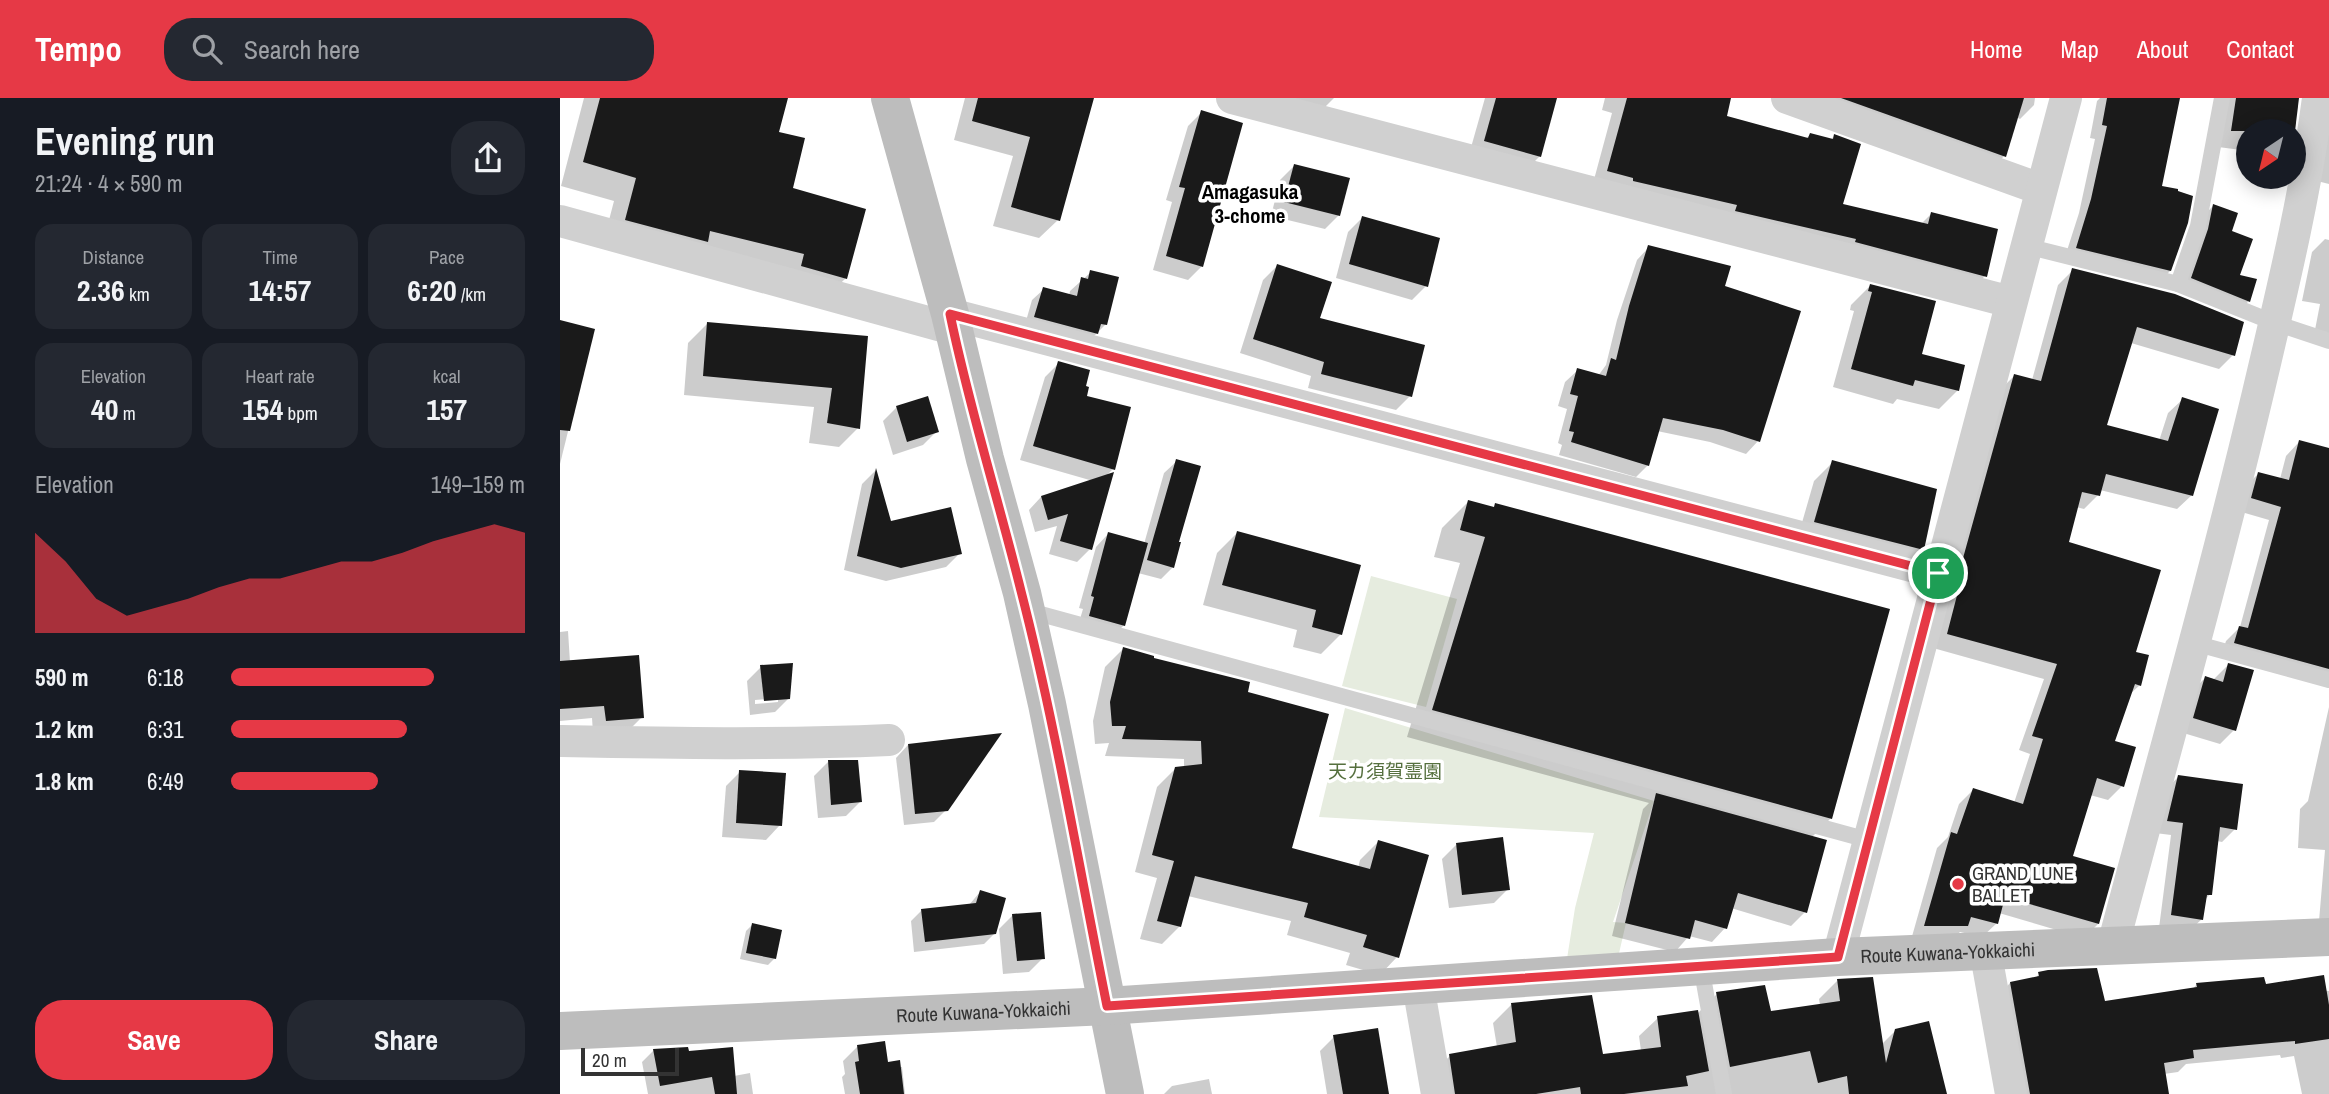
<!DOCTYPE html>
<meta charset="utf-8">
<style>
body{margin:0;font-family:"Archivo Narrow","Noto Sans JP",sans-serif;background:#242831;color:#f1f3f6;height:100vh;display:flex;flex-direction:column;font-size:26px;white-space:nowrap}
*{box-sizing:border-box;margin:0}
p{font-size:23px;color:#9ea1a6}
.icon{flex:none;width:38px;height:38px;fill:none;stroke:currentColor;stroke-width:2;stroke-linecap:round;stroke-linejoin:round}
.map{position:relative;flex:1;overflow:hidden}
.side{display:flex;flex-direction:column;background:#171b24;width:560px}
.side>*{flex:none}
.needle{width:46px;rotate:215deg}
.controls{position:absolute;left:1676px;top:21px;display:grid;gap:14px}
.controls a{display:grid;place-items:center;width:70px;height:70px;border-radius:50%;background:#171b24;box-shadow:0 4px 18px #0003;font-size:35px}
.scale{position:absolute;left:21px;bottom:18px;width:98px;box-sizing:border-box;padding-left:7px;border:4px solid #333;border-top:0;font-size:19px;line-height:24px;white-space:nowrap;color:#333;-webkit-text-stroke:5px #fff;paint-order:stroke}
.pin{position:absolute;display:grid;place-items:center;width:60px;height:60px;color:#fff;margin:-30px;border:4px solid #fff;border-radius:50%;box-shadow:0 2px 7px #0007}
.round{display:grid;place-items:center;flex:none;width:74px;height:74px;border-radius:28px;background:#242831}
.head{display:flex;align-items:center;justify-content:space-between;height:119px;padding:0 35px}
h1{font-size:38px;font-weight:700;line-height:52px}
.figures{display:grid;grid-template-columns:repeat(3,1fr);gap:10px;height:119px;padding:7px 35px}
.figures div{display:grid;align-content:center;border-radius:18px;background:#242831;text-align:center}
.figures b{font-size:30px;font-weight:700}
.figures small{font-size:19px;font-weight:400}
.figures p{font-size:19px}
.chart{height:196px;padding:14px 35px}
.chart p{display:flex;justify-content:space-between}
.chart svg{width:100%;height:126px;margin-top:7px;fill:#e63946;opacity:.7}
.cta{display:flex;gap:14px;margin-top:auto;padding:14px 35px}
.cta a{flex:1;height:80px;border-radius:28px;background:#e63946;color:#fff;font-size:28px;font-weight:700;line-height:80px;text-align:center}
.cta a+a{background:#242831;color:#f1f3f6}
ul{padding:0 35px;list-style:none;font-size:23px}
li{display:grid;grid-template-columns:112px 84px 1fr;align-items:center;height:52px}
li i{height:18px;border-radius:9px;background:#e63946}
header{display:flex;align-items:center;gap:42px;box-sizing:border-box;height:98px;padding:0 35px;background:#e63946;color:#fff}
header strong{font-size:33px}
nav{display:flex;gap:38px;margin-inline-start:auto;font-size:24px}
.search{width:490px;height:63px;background:#242831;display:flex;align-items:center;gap:18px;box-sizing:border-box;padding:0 24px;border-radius:28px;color:#9ea1a6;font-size:26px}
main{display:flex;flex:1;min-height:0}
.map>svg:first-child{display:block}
.green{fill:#e6ecdf}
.shadow{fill:#0003;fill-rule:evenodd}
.building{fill:#1a1a1a}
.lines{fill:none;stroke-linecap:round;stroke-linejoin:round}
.lane{stroke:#d0d0d0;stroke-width:16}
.street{stroke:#d0d0d0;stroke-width:32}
.secondary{stroke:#bdbdbd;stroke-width:38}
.route-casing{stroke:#fff;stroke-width:14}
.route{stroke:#e63946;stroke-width:9}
.poi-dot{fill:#e63946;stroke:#fff;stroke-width:2.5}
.labels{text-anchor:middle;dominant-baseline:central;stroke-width:7;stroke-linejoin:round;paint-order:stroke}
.park-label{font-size:19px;fill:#56703f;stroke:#fff}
.poi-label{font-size:19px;fill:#333;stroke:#fff;text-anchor:start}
.street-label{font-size:19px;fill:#333;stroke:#fff}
.neighbourhood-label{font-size:21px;font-weight:bold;fill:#000;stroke:#fff}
</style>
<header>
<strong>Tempo</strong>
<div class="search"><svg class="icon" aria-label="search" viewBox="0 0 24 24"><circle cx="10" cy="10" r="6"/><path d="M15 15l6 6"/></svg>Search here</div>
<nav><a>Home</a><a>Map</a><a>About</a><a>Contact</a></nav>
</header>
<main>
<section class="side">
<div class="head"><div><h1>Evening run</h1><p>21:24 · 4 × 590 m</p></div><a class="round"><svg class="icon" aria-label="share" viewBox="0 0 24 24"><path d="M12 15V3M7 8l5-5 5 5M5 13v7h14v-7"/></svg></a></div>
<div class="figures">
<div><p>Distance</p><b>2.36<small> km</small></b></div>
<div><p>Time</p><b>14:57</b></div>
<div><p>Pace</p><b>6:20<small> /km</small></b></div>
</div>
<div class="figures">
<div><p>Elevation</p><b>40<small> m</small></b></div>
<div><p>Heart rate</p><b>154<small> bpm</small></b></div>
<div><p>kcal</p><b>157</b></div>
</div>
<div class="chart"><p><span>Elevation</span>149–159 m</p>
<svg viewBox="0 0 160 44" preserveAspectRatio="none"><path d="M0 44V9L10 19L20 32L30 38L40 35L50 32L60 28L70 25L80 25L90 22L100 19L110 19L120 16L130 12L140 9L150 6L160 9V44z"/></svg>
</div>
<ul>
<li><b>590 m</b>6:18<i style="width:69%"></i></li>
<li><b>1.2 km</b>6:31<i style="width:60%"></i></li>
<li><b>1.8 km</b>6:49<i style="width:50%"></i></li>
</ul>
<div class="cta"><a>Save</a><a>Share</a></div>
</section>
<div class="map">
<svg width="1769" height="996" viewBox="0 0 1769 996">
<rect width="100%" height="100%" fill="#fff"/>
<g class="green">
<path d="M811,478L897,501L866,609L782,588Z"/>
<path d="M785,610L1094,703L1053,824L1066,825L1057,864L1006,867L1015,810L1034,735L759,719Z"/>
</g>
<g class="shadow">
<path d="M24,0H226L218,35L231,92L286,180L262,203L43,145L54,103L1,88Z"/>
<path d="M405,0H532L498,122L479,140L433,128L453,58L394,42Z"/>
<path d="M711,0H774L761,13Z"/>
<path d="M925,0H995L980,58L963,75L908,60Z"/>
<path d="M1045,0H1170L1165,19L1245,41L1250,37L1270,43L1274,38L1281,107L1361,126L1371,116L1425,178L1408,194L1032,89L1052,15L1042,12Z"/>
<path d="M1272,0H1475L1474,7L1460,21L1456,19L1444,58L1431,72Z"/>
<path d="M1540,0H1598L1600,89L1610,173L1597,186L1504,162L1519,115L1535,41L1530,40L1537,3Z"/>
<path d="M1665,0H1738L1733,33H1689V53L1658,49Z"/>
<path d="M1769,0V86L1753,82Z"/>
<path d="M642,14V168L628,182L593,172L612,104L606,102L628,28Z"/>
<path d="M734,68L779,117L765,131L711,118L720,82Z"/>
<path d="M1653,108L1670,134L1678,179L1689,203L1676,215L1620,193L1641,120Z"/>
<path d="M802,120L866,188L852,202L776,180L788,134Z"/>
<path d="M1765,141L1769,142V240L1754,237L1760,206L1742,203L1752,154Z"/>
<path d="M1089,149L1163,189L1198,343L1186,356L1150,344L1097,333L1088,367L1076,379L999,357L1002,347L998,345L1007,311L998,308L1005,284L1018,272L1038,278L1046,267L1057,222L1077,162Z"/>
<path d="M717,168L758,222L850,298L836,312L748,290L751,278L680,255L703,182Z"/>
<path d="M1513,172L1673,257L1659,271L1571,245L1544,329L1599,343L1608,315L1623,301L1632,397L1617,411L1540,392L1538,397L1524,411L1516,409L1507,445L1574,555L1580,587L1569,597L1553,645L1562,688L1548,702L1530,697L1511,759L1538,826L1524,840L1439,815L1437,825L1422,839L1400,834L1392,841L1351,842L1377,750L1388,739L1399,706L1413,692L1454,705L1470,656L1459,652L1484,581L1373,550L1440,292L1454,278L1472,282L1498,187Z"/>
<path d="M531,174L546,226L525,247L464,230L472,202L484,191L509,198L510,193Z"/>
<path d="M1310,188L1360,258L1398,292L1379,311L1337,301L1333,306L1273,289L1294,213L1290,212L1291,207Z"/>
<path d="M0,224L33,232L0,366Z"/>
<path d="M148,225L306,240L298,330L279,349L249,345L254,309L124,297L128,245Z"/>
<path d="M499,265L524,299L553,371L545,379L530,451L517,464L489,456L497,428L475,434L469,412L481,399L533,383L460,362L485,279Z"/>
<path d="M337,309L377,333L363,347L333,357L323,323Z"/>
<path d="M1739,344L1769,352V590L1758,585L1661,559L1666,543L1680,529L1709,422L1678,413L1685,389L1698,376L1720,381L1726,358Z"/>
<path d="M617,363L613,469L601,481L578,475L564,527L551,540L517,531L523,511L519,510L536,449L548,436L584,446L604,375Z"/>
<path d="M1273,364L1362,451L1343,470L1237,442L1254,383Z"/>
<path d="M315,373L330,425L400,455L386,469L326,483L284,472L302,386Z"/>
<path d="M908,404L933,410L936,407L1271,720L1252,739L1245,814L1231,828L1171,810L1165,830L1152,844L1129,838L1115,854L1052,838L1083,711L1089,705L847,639L900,465L874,459L882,430Z"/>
<path d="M677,435L781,536L761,556L733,549L737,532L643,507L657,455Z"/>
<path d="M8,533L10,564L82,619L69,632L33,635L32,620L0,623V534Z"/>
<path d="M563,551L686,595L730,751L798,770L800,762L818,744L837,859L820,877L786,867L790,855L727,837L731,823L628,798L620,828L602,846L580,841L597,780L575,774L597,689L615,671L624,670V661L545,658L549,645L535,646L533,623L545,569Z"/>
<path d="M1668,567L1674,632L1660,646L1620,634L1631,594L1645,580L1654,581Z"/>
<path d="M201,569L229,600L215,614L190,617L187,583ZM218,600V604L195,606V602Z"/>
<path d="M1769,609V824L1759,823L1765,752L1738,750L1740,711L1748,703Z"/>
<path d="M348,647L387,711L374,724L344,727L336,660Z"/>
<path d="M268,664L300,704L286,718L258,720L254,678Z"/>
<path d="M180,674L220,727L206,742L162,739L166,688Z"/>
<path d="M1618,679L1675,731L1662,744L1657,743L1650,796L1644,803L1642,821L1628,834L1599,830L1611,737L1595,735L1605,693Z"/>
<path d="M896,747L948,791L934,805L889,810L882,761Z"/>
<path d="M420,794L435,835L424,846L354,854L351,823L362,812L409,807Z"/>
<path d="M453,817L483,860L469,874L443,876L439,831Z"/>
<path d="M192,827L215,860L208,867L180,861L186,833Z"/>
<path d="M1479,876L1544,905L1632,892L1637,886L1769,893V996H1742L1734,958L1721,960L1720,957L1626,966L1618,974L1604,976L1608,996H1453L1436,900L1450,885L1475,881Z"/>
<path d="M1277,883L1321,947L1336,932L1345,996H875L871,976L890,958L937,949L933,925L951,907L1041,958L1081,953L1079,938L1098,920L1137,916L1157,896L1209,915L1260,907L1259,901Z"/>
<path d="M774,939L827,996H767L760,953Z"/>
<path d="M297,949L338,969H342L345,996H285L282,979L285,976L283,963Z"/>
<path d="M94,952L127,955L174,978L190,975L193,996H88L82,964Z"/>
<path d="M649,981L652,996H604L612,988Z"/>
</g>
<g class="building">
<path d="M40,0H228L219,34L245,40L233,90L306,111L287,181L241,168L244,156L150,133L148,144L65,122L76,80L23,64Z"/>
<path d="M418,0H534L500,123L451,109L470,39L412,23Z"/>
<path d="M936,0H997L981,59L924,43Z"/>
<path d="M1067,0H1171L1167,18L1248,40L1250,35L1273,41L1274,36L1301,46L1283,106L1368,126L1371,114L1438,131L1427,179L1295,144L1296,141L1175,113L1177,107L1073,83V80L1047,73Z"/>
<path d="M1281,0H1464L1446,59Z"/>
<path d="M1547,0H1620L1602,88L1618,91V93L1633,98L1628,125L1611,173L1516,150L1531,101L1547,28L1542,27Z"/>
<path d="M1676,0H1739L1735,33H1671Z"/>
<path d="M641,12L683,25L643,169L606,158L625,90L619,89Z"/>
<path d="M734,66L790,80L780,118L724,104Z"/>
<path d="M1653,106L1678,115L1672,133L1693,141L1680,177L1697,181L1690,204L1631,180L1648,131Z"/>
<path d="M802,118L880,140L868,189L789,166Z"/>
<path d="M1088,147L1171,168L1165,188L1241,213L1200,344L1163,332L1103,320L1089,368L1011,344L1014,334L1009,333L1018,298L1010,296L1017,270L1046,278L1051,260L1056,262L1069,208Z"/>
<path d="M717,166L772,184L760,220L865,247L852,299L761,276L764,264L693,241Z"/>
<path d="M1512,170L1615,196L1684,224L1675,258L1577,229L1547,327L1608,343L1622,299L1659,311L1633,398L1546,376L1540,398L1522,394L1509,444L1601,472L1576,554L1589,557L1581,588L1575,586L1555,643L1576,649L1564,689L1537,680L1513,758L1555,770L1539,826L1445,799L1438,826L1411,819L1408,828H1364L1391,734L1397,736L1413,690L1463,706L1483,641L1472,638L1497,566L1387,536L1401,482H1399L1400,471L1454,276L1481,283Z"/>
<path d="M530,172L559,179L547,227L541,226L538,236L474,219L483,189L517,198L521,179L528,181Z"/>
<path d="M1310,186L1376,203L1362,256L1405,267L1399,293L1355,282L1353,288L1291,271L1312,194L1308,193Z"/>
<path d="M0,222L35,231L10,333L0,332Z"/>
<path d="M147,224L308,238L300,331L267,325L272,290L143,278Z"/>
<path d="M498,263L530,272L526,288L529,289L527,298L571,309L555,372L473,348Z"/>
<path d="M368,298L379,334L347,344L336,308Z"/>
<path d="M1739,342L1769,350V571L1674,545L1679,528L1688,530L1721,409L1691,400L1698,374L1729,382Z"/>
<path d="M616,361L641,368L619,444H621L614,470L587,462Z"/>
<path d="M1272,362L1377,391L1364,452L1254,424Z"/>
<path d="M316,370L331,423L391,409L402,456L341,470L297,458Z"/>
<path d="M554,374L532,452L500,443L508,416L488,422L481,398Z"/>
<path d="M908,402L934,409L935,405L1330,511L1272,721L872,612L925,439L900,432Z"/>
<path d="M677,433L801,467L782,537L752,529L756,512L662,487Z"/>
<path d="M548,434L588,445L565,528L529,518L534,499L531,498Z"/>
<path d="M563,549L594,558V560L690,584L688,594L769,616L732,750L810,771L818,742L869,757L839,860L803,849L807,837L744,819L748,805L635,778L621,829L597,823L614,763L592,757L615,669L642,666L641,643L562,641L566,628H552L550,604Z"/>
<path d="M79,557L84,620L46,623L44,608L0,611V563Z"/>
<path d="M233,565L230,601L204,603L200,567Z"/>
<path d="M1668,565L1694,572L1676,633L1633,620L1645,578L1663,584Z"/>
<path d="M442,635L388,713L355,716L348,646Z"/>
<path d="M268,662H298L302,704L271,707Z"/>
<path d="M179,672L226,675L222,728L176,725Z"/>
<path d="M1618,677L1683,686L1677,732L1660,729L1652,797H1647L1643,822L1611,817L1623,725L1607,723Z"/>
<path d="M1096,695L1267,742L1247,815L1178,795L1167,831L1135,822L1130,841L1065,825Z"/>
<path d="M943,739L950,792L902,797L896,745Z"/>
<path d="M420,792L446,800L436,836L365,844L361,811L416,805Z"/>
<path d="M481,814L485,861L457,863L452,816Z"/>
<path d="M192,825L222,832L216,861L186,855Z"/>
<path d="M1537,870L1545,903L1637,889L1636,885L1704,879L1706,886L1764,877L1769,907V941L1735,946V943L1633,952L1634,960L1604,965L1609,996H1470L1450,884L1479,878L1478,874L1488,872Z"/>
<path d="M1313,879L1326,965L1335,931L1369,923L1387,996H1289L1287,978L1258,985L1250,953L1170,969L1156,894L1205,887L1211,913L1280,903L1277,881Z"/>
<path d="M1032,897L1043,956L1101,949L1097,918L1138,912L1149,973L1126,978L1128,988L1064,996H1021L1020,989L976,996H895L889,956L956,944L951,905Z"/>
<path d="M818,930L829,996H783L773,937Z"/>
<path d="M325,943L328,964L340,962L344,996H300L295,964L299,963L297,947Z"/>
<path d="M128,949L129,953L173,949L177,996H155L152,979L100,988L93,951Z"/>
</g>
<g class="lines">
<g class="lane">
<path d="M1466,148L1618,186L1715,225L1769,243"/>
<path d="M1618,186L1638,128L1662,0"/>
<path d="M466,512L1308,742"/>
<path d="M1634,545L1769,582"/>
<path d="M1141,868L1164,996"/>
</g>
<g class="street">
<path d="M672,0L1451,204"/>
<path d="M1227,0L1480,91"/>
<path d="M0,123L393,231"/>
<path d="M390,216L1378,475"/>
<path d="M0,643C110,645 219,647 329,642"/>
<path d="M1553,847C1602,663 1654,480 1698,295C1721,197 1745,100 1758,0"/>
<path d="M1425,851L1451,996"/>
<path d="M1278,859L1506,0"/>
<path d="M858,887L877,996"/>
</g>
<g class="secondary">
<path d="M330,0L390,216L425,361L462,495L487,606L565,996"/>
<path id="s1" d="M0,933L547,908L1278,859L1769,839"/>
</g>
</g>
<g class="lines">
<defs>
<path id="route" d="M390,216L1378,475L1278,859L547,908C519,769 496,629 461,493C438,400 409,309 390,216Z"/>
</defs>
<use href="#route" class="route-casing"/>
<use href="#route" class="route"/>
</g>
<circle class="poi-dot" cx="1398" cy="786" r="7"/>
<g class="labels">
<g class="park-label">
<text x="825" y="673">天カ須賀霊園</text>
</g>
<g class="poi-label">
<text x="1412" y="775">GRAND LUNE<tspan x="1412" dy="22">BALLET</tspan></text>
</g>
<g class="street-label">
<text stroke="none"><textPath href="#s1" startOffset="1390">Route Kuwana-Yokkaichi</textPath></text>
<text stroke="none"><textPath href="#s1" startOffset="424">Route Kuwana-Yokkaichi</textPath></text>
</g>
<g class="neighbourhood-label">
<text x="690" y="93">Amagasuka<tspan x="690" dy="24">3-chome</tspan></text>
</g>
</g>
</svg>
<div class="controls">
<a><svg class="needle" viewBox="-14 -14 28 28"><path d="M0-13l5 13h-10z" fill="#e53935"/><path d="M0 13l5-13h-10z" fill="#9ea1a6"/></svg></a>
</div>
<div class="scale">20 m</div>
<div class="pin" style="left:1378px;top:475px;background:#1e9e55"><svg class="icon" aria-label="arrive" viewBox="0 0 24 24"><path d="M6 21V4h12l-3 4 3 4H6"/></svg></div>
</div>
</main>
